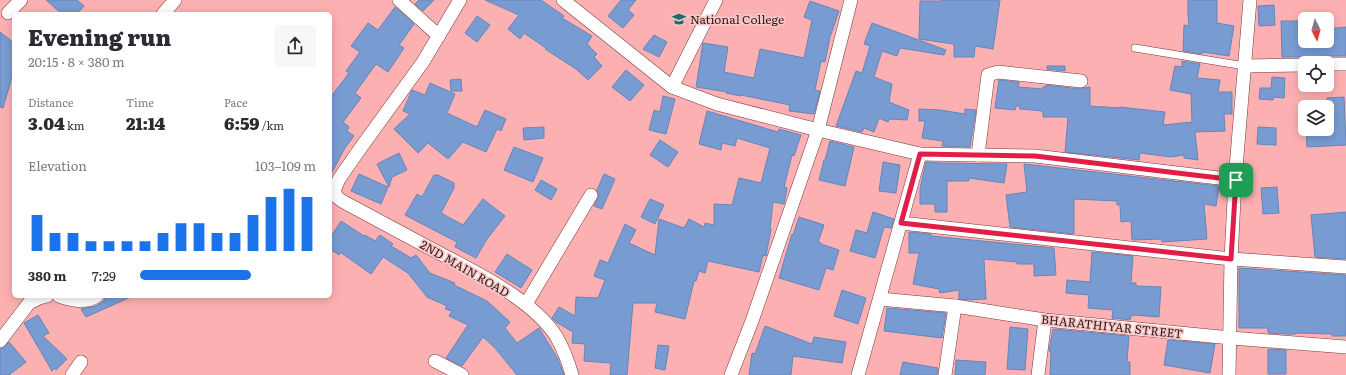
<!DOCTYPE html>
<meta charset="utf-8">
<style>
body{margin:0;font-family:Literata,serif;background:#f7f7f7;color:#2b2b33;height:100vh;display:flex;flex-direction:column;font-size:15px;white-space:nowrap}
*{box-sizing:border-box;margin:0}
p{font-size:13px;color:#7c7c81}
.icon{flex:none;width:22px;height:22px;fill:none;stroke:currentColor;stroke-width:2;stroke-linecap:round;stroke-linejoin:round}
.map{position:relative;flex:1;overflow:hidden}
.panel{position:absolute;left:12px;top:12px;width:320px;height:286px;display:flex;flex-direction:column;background:#fff;border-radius:6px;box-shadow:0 2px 10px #0003}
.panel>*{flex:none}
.needle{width:26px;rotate:174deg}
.buttons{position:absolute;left:1298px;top:12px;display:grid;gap:8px}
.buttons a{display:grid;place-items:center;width:36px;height:36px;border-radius:6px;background:#fff;box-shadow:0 2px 10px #0003;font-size:20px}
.pin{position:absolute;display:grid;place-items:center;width:34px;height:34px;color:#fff;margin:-17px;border-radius:8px;box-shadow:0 2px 6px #0006}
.round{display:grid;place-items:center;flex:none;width:42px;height:42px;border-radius:6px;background:#f7f7f7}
.summary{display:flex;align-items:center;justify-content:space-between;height:68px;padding:0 16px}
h1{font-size:22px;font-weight:800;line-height:30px}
.figures{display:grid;grid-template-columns:repeat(3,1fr);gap:6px;height:68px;padding:4px 16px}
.figures div{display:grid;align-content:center}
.figures b{font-size:17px;font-weight:800}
.figures small{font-size:11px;font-weight:400}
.figures p{font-size:11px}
.chart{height:112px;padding:8px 16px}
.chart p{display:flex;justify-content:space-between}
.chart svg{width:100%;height:72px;margin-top:4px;stroke:#1a73e8;stroke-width:6}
ul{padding:0 16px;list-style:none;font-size:13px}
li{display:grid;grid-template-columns:64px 48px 1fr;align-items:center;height:30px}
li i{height:10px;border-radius:5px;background:#1a73e8}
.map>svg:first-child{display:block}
.building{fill:#789cd2;stroke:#6386bb}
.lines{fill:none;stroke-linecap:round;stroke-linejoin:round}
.service-casing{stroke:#78383b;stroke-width:8}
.minor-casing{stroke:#78383b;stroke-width:14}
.service{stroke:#fff;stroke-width:7}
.minor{stroke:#fff;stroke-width:13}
.route-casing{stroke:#fff;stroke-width:8}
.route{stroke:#e11d48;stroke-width:5}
.labels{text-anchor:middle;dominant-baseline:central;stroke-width:3.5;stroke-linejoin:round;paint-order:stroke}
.poi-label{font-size:12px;fill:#331819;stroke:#f6c7c7;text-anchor:start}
.street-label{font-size:12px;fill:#331819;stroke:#f6c7c7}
</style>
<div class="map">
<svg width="1346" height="375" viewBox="0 0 1346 375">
<rect width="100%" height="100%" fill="#fdb0b2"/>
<g class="building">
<path d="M46,0H77L84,6L77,14H62Z"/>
<path d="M419,0H434L423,11L415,4Z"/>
<path d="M485,0H541L564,16L562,18L592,36L587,44L597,54L594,57L602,66L588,80L576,69L545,49L546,48L524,33L520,39L508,29L519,15Z"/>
<path d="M621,0H636L628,10L634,15L623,28L608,16Z"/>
<path d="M942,0H1000L993,49L975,46L974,57H954V44L919,39L920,1H942Z"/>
<path d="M1188,0H1217V23L1234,26L1229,56L1203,52L1202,54L1183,51L1184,25L1189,26L1188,14Z"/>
<path d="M810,1L839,11L830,37L825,62L821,61L815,90L820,91L814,114L789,111L790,105L741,95V96L726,93L727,92L696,87L703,43L728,47L724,72L754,78L760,49L804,58L812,20L804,17Z"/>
<path d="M1274,5L1275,25L1259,26L1258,6Z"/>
<path d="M395,7L414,24L399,45L404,48L388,72L376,64L355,93L361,98L343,122L349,127L347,131L354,136L345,148L330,176V98L349,73L346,71L360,52L351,46L368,23L378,30Z"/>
<path d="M477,16L490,25L477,42L465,33Z"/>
<path d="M1281,21H1298L1299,41H1327V29L1346,27V56H1327L1310,59L1305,57H1282Z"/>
<path d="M872,23L946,50L944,55L900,48L897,56L882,51L874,77L892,84L889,102L909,110L907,120L889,119L888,122L879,118L874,132L864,128L862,132L836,126L856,71L862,73L870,46L864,44Z"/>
<path d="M0,32L14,43V70L3,108L0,107Z"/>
<path d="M654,35L667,42L659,57L643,49Z"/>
<path d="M1182,61L1200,64L1197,78L1220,80L1218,92H1232V114H1224L1225,131L1195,132L1198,160L1184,158V155L1171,157L1140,153L1139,160L1065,152L1068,117H1043V111L1020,109L1019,106H1016L1015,110L995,108L999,80L1019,82L1018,87L1043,89V87H1046V85L1080,89L1090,87V106L1120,108V107L1165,112L1163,125L1192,122L1191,94L1170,90L1175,66L1182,67Z"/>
<path d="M1047,66H1065V71L1047,69Z"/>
<path d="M626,70L644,85L630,101L612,87Z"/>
<path d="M1272,77L1285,78L1284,98L1273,97V100L1259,99L1260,88H1271Z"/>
<path d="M461,79L462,91H451L450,80Z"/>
<path d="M430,83L455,94L447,113L477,127L485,110L506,119L501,131L497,129L486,152L463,142L448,159L428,143L418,153L394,129L410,114L403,111L412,90L425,95Z"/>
<path d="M663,96L675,99L666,134L649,130L654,110L660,112Z"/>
<path d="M1344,97L1346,145L1307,147L1306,129H1327V98Z"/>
<path d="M919,109L940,110L965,114V109L976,110L970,147L942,146L943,141L922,138L925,121H919Z"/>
<path d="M707,111L778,132L779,129L801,135L794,156L792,155L784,187L787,188L784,204L773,202L770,229H771L766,256L763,255L759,272L708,261L705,273L699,271L696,281H694L685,319L655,312L657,303H633L627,375H610L611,363L584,361L585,344L572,343L573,332L556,322L552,318L559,307L575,316L576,297L598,298L605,280L594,276L600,260L608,263L625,224L636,230L629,243L655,255L659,219L684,228L689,219L704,227L705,223L714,225V204L732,205L739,178L761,183L770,148L737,138L735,146L722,143L721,150L699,144Z"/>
<path d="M544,127V138L524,140L523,128Z"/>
<path d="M1258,127L1276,128V145L1257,144Z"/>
<path d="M660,140L678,152L668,167L650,155Z"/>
<path d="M830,141L854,147L845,186L819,180L824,160H825Z"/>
<path d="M514,147L543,158L533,182L504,170Z"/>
<path d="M399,153L407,170L392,177L389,187L377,164Z"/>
<path d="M883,162L900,165L896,193L879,191Z"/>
<path d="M926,162L940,163L1007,164L1004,183L969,178V181H947V212H935V204H920V189Z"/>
<path d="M1024,164L1219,186L1216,206L1204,204L1207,239L1162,242V239L1132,240L1131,221L1121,222L1120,205H1117V201L1074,199V234L1010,227L1006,195L1027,192Z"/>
<path d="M359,174L388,187L381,204L351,191Z"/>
<path d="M604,174L615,179L602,209L594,206L599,196L597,190Z"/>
<path d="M434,175H438L454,183V188L441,213L463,225L483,199L505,216L487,239L476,258L455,247L457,242L405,215L417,194L422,197Z"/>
<path d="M541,180L557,189L551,200L535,190Z"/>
<path d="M1277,187L1279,213L1263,214L1261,188Z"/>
<path d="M650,199L664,205L655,224L641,217Z"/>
<path d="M873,212L894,219L891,228L884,227L875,258L850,251L856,230L867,233Z"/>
<path d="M1346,212V259L1315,257L1311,215Z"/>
<path d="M799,217L824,225L818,242L821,243V244L839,250L833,270L826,268L819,290L779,278L792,234L793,235Z"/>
<path d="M341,221L364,236L365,235L375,241L380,235L393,244L391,246L411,258L416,255L430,273L455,283L454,285L487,301L510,322L505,328L517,343L539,328L558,359L564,375H517L495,348L483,337L462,366L446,358L468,325L449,316L452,311L445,309L447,306L427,297L408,273L383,257L371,274L340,252L339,255L330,249V238Z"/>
<path d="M909,232L931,234V236L1054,248L1056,275L1034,276V264H1017V262L984,259L986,299L967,300L959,299V290L940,293L939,289L913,284L919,253H909Z"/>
<path d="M1092,252L1133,256L1131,283H1136V286L1161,287L1159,317L1134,315L1131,316L1130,320L1112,318L1113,310L1088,308L1089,295L1066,293L1067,280L1090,282Z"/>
<path d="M507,254L532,270L521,288L495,272Z"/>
<path d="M1239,268L1346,275V336H1332V334L1296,333V334H1286L1268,333V328H1239Z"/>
<path d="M842,290L866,298L858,324L834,316Z"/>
<path d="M105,296H133L86,317L81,309L96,306L104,301Z"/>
<path d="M887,308L946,313L942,338L884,331Z"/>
<path d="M38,315L49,333L43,336L67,359L56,370L54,368L52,371L24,323Z"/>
<path d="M765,326L812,344L814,337L846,342L842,363L793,356L791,375H749L752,353L755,354Z"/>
<path d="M1010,327L1028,329L1025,370L1007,369Z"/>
<path d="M1053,329L1129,336L1127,362H1130V375H1050L1051,352L1049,351Z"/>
<path d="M1168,340L1215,344L1210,373L1164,365Z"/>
<path d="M9,342L26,362L9,375H0V349L3,348Z"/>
<path d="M658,345L669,346L665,370L655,368Z"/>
<path d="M1268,349L1286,350V374H1268Z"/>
<path d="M956,360L986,362L985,375H955Z"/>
<path d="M903,362L938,368L937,375H900Z"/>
</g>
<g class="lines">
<defs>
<path id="service" d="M1135,48L1245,66"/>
<g id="minor">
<path d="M399,0L439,36"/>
<path d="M563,0L672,87L717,104L818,130L920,154L1035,156L1235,180"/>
<path d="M8,13L21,0"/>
<path d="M163,14L175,0"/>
<path d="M1327,64H1346"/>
<path d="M1245,66L1305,65"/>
<path d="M672,87L716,0"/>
<path d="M978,155L988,75L998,72L1081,81"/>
<path d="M334,191L337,197L342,201C374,218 405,235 437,252C474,271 533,300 556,336C563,348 568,361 572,375"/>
<path d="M334,191L339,179L362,146L423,62L460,0"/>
<path d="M901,223L1231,259L1346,267"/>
<path d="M59,296C71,300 85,304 97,296"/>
<path d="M880,299L955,306L1045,320L1231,338L1346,347"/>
<path d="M526,304L591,195"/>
<path d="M0,341L29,303L39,298L47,296"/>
<path d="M435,361L462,375"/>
<path d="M72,375L81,362"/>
<path d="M731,375L752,321L818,130L851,0"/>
<path d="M858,375L920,154"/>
<path d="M945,375L955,306"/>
<path d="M1038,375L1045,320"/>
<path d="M1229,375L1231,259L1235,180L1250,0"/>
</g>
</defs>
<use href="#service" class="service-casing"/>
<use href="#minor" class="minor-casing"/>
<use href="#service" class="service"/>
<use href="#minor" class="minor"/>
</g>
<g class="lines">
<defs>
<path id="route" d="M920,154L1035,156L1236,180L1231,259L901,223Z"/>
</defs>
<use href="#route" class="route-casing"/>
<use href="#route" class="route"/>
</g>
<defs>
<symbol id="university-bare" viewBox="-9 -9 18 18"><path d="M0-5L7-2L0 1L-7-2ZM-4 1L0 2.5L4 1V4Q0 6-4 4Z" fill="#206c6e" stroke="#f6c7c7" stroke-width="2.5" paint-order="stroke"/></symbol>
</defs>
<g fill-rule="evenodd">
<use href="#university-bare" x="669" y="9" width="20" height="20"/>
</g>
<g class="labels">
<g class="poi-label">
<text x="690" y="19">National College</text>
</g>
<g class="street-label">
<text transform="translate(465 268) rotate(30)">2ND MAIN ROAD</text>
<text transform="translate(1112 326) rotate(6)">BHARATHIYAR STREET</text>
</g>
</g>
</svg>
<div class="buttons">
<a><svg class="needle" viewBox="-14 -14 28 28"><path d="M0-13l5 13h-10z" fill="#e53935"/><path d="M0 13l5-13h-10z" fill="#7c7c81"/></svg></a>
<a><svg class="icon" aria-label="locate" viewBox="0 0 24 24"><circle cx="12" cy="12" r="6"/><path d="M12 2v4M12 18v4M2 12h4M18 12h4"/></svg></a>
<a><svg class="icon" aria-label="layers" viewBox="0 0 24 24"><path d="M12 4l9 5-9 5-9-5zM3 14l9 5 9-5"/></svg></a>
</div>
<div class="pin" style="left:1236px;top:180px;background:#1e9e55"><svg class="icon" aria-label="arrive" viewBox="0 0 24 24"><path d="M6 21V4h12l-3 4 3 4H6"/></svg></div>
<section class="panel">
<div class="summary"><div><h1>Evening run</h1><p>20:15 · 8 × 380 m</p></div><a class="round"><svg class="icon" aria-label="share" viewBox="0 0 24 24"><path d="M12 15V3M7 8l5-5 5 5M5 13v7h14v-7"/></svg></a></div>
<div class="figures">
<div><p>Distance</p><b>3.04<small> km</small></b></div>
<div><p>Time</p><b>21:14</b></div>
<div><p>Pace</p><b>6:59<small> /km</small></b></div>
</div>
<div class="chart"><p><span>Elevation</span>103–109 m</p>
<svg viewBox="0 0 160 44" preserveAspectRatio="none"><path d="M5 44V22M15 44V33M25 44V33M35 44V38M45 44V38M55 44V38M65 44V38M75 44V33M85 44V27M95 44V27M105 44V33M115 44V33M125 44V22M135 44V11M145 44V6M155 44V11"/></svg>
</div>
<ul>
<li><b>380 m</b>7:29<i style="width:63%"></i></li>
</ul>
</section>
</div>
